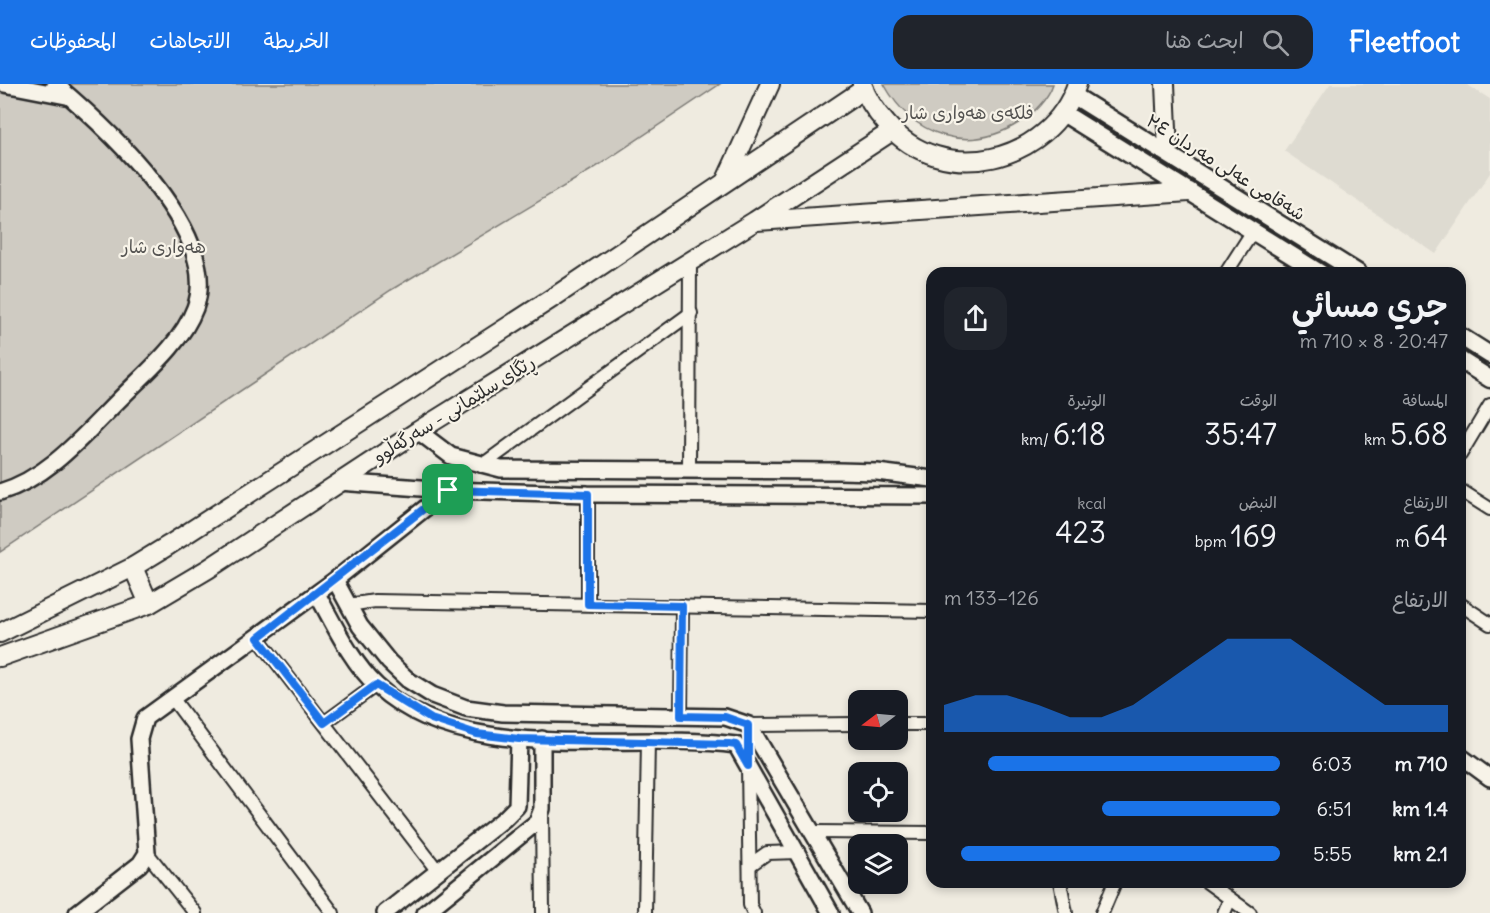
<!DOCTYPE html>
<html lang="ar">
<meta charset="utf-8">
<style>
body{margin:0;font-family:Delius,"Playpen Sans Arabic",sans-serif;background:#20242c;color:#f1f3f6;direction:rtl;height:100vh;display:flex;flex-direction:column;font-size:22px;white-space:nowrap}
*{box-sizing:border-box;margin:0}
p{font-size:20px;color:#9ea1a6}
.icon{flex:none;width:33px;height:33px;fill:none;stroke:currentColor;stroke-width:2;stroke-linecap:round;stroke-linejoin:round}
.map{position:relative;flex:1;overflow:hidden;direction:ltr}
.panel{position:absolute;left:926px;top:183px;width:540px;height:621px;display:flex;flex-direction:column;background:#171b24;border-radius:18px;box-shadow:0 3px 9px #0003;direction:rtl}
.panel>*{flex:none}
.needle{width:39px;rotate:254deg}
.controls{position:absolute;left:848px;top:606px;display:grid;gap:12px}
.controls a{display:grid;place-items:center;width:60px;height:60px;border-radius:12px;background:#171b24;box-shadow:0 3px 9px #0003;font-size:30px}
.pin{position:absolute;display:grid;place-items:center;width:51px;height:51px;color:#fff;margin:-26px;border-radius:12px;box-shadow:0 3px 9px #0006}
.round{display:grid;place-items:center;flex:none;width:63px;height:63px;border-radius:18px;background:#20242c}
.head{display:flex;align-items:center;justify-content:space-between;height:102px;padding:0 18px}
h1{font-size:33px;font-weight:600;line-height:45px}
.metrics{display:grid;grid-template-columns:repeat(3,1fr);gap:9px;height:102px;padding:6px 18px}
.metrics div{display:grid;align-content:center}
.metrics b{font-size:30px;font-weight:600}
.metrics small{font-size:16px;font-weight:400}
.metrics p{font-size:16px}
.chart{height:168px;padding:12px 18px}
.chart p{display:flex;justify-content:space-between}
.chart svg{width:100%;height:108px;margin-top:6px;fill:#1a73e8;opacity:.7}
ul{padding:0 18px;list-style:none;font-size:20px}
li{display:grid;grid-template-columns:96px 72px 1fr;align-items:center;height:45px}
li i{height:15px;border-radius:8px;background:#1a73e8}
header{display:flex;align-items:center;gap:36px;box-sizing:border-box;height:84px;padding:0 30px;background:#1a73e8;color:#fff}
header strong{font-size:28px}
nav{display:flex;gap:33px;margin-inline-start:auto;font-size:21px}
.search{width:420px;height:54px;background:#20242c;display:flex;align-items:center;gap:15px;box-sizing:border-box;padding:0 21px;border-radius:18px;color:#9ea1a6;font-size:22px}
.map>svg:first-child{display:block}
.built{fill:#dedbd1}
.green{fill:#cfcbc2;stroke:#7d7b76;stroke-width:1.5}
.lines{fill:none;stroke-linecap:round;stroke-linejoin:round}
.minor-casing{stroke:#2b2b2b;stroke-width:16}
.tertiary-casing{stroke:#2b2b2b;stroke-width:20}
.secondary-casing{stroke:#2b2b2b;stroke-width:21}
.primary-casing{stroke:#2b2b2b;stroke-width:22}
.minor{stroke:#f7f3e8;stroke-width:12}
.tertiary{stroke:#f7f3e8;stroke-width:15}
.secondary{stroke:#f7f3e8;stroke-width:16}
.primary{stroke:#f7f3e8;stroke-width:18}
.route-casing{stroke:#fff;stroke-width:12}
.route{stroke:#1a73e8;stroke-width:8}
.labels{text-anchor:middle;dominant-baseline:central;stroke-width:4.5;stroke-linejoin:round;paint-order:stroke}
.park-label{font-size:18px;fill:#545351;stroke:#f7f3e8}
.street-label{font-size:18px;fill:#2b2b2b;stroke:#f7f3e8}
</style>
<header>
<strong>Fleetfoot</strong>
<div class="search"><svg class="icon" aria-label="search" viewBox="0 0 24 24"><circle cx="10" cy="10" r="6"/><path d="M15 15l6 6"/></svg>ابحث هنا</div>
<nav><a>الخريطة</a><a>الاتجاهات</a><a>المحفوظات</a></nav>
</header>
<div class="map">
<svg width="1490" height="829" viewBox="0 0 1490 829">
<rect width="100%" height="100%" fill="#efebe0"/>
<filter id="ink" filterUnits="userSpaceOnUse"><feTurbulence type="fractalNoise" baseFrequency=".0167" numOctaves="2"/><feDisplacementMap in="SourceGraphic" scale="12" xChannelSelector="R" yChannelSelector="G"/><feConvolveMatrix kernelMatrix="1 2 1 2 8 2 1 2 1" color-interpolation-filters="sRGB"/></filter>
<g filter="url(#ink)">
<path class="built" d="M1330,0H1466L1490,15V89L1436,170L1284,67Z"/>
<g class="green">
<path d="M0,0H720L596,83L391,206L0,468Z"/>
<path d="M884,0H1053C1048,15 1033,30 1020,38C968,71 913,53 884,0Z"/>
</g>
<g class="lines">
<defs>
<g id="minor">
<path d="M1226,189L1253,147"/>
<path d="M1460,371L1490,321"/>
<path d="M481,382L691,229"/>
<path d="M689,386L690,177"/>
<path d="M1460,406L1490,425"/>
<path d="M588,520V410"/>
<path d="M1460,520L1490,540"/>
<path d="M348,521L375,517L932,527"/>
<path d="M258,554L437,786"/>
<path d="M173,615L333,829"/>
<path d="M681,632L682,522"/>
<path d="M324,639L376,601"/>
<path d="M897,640H932"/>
<path d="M749,641L858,640"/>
<path d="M748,682L750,821L754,829"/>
<path d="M542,726L543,829"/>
<path d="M814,748L932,749"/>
<path d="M147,769L195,829"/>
<path d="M750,781L767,769L798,768"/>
<path d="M1060,798L1066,829"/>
<path d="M1207,798L1250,829"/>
<path d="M645,829L648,657"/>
<path d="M1102,829L1115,798"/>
<path d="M1224,829L1230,815"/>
</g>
<g id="tertiary">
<path d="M4,0L66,12"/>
<path d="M418,347L451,372L501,385L839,387L877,388L932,395"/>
<path d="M339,398L448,406L588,410L932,412"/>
<path d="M0,408C48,394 83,352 117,318C144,290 181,261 195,224C223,149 106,43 55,0"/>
<path d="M335,496L360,542L389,578L408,596L432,611L466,624L503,629L725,633L749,641L860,829"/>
<path d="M317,510C334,540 351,578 377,602C466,684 625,646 736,661L831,829"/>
<path d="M1460,672L1490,694"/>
<path d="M77,829L140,780L147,769L139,655L145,634L335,496L448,406"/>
<path d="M385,829L504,735L517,722L519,655"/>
<path d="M425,829L537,738L542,725V655"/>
</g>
<g id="secondary">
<path d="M1073,11L1358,189"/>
<path d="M1063,29L1320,189"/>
<path d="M1460,252L1490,271"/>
<path d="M1460,276L1490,295"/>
</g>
<g id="primary">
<path d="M862,0C867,15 876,28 886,39C942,105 1050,79 1077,0"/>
<path d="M1165,0L1168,68"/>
<path d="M726,96L770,0"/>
<path d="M757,137L1189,108"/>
<path d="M133,483L149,520"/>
<path d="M0,549L133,483L169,461L557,211L864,5"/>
<path d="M0,573L149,520L208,485L418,347L755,137L892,47"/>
</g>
</defs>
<use href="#minor" class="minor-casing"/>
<use href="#tertiary" class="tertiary-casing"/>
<use href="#secondary" class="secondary-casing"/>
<use href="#primary" class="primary-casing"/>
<use href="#minor" class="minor"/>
<use href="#tertiary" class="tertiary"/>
<use href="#secondary" class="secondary"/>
<use href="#primary" class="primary"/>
</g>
</g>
<g class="lines" filter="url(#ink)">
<defs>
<path id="route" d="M448,406L588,410V520L682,522L681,632L725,633L748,641V682L736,661L729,660L519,655L477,650L431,635L376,601L324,639L258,554Z"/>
</defs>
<use href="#route" class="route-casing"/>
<use href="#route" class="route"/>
</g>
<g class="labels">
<g class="park-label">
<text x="968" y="28">فلکەی هەواری شار</text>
<text x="164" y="162">هەواری شار</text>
</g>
<g class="street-label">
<text transform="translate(1226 83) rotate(32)">شەقامی عەلی مەردان ٣٤</text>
<text transform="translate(454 325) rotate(-32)">ڕێگای سلێمانی - سەرگەڵوو</text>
</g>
</g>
</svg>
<div class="controls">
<a><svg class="needle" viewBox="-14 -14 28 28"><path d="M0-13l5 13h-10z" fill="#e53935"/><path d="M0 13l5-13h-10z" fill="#9ea1a6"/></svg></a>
<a><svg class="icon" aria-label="locate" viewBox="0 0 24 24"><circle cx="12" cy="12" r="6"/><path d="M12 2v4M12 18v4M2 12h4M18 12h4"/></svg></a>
<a><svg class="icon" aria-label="layers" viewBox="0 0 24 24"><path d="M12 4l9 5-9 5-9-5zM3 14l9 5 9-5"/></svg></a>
</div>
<div class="pin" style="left:448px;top:406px;background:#1e9e55"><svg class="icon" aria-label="arrive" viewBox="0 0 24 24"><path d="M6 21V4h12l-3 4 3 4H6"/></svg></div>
<section class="panel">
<div class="head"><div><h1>جري مسائي</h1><p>20:47 · 8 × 710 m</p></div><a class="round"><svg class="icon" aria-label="share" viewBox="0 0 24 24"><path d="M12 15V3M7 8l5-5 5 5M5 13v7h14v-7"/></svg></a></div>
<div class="metrics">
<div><p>المسافة</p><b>5.68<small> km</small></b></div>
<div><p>الوقت</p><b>35:47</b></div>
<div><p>الوتيرة</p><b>6:18<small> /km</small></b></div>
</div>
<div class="metrics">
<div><p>الارتفاع</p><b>64<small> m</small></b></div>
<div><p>النبض</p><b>169<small> bpm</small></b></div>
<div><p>kcal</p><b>423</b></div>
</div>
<div class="chart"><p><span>الارتفاع</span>126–133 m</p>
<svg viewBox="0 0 160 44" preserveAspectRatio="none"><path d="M0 44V33L10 29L20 29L30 33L40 38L50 38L60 33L70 24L80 15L90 6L100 6L110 6L120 15L130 24L140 33L150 33L160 33V44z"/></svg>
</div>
<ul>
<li><b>710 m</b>6:03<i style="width:87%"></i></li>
<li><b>1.4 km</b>6:51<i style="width:53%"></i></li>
<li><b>2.1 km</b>5:55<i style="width:95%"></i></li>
</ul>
</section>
</div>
